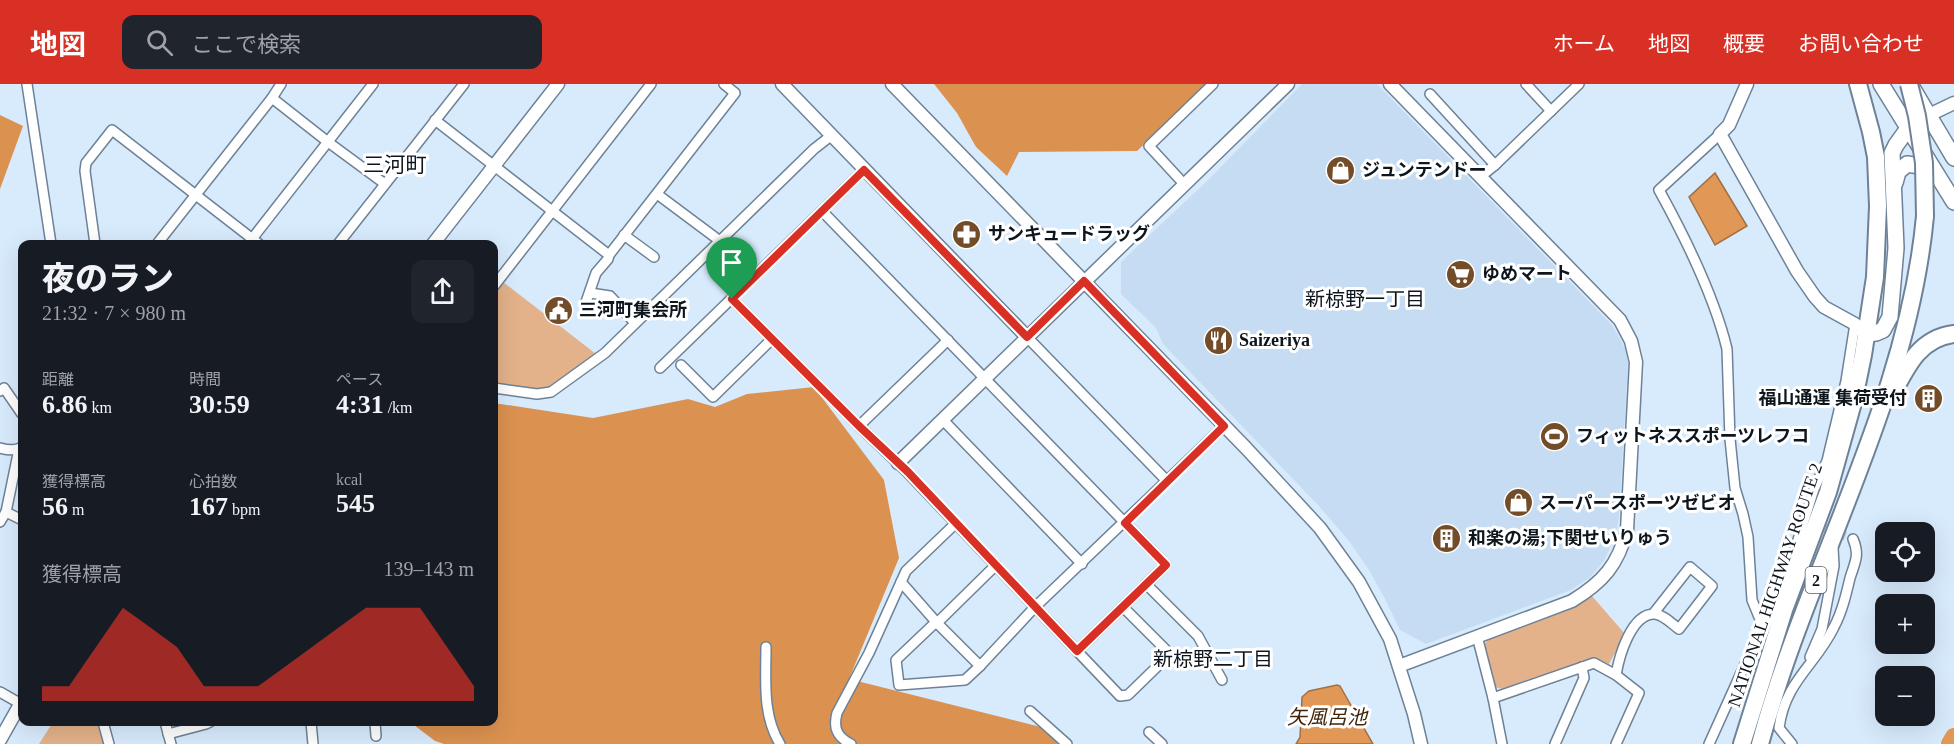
<!DOCTYPE html>
<html lang="ja">
<meta charset="utf-8">
<style>
body{margin:0;font-family:"Times New Roman","Noto Sans JP",serif;background:#20242c;color:#f1f3f6;height:100vh;display:flex;flex-direction:column;font-size:22px;white-space:nowrap}
*{box-sizing:border-box;margin:0}
p{font-size:20px;color:#9ea1a6}
.icon{flex:none;width:33px;height:33px;fill:none;stroke:currentColor;stroke-width:2;stroke-linecap:round;stroke-linejoin:round}
.map{position:relative;flex:1;overflow:hidden}
.details{position:absolute;left:18px;top:156px;width:480px;height:486px;display:flex;flex-direction:column;background:#171b24;border-radius:12px;box-shadow:0 6px 24px #0002}
.details>*{flex:none}
.fabs{position:absolute;left:1875px;top:438px;display:grid;gap:12px}
.fabs a{display:grid;place-items:center;width:60px;height:60px;border-radius:12px;background:#171b24;box-shadow:0 6px 24px #0002;font-size:30px}
.pin{position:absolute;display:grid;place-items:center;width:51px;height:51px;color:#fff;margin:-62px -26px;border-radius:50% 50% 50% 0;rotate:-45deg;box-shadow:0 0 6px #0007}
.pin .icon{rotate:45deg}
.round{display:grid;place-items:center;flex:none;width:63px;height:63px;border-radius:12px;background:#20242c}
.headline{display:flex;align-items:center;justify-content:space-between;height:102px;padding:0 24px}
h1{font-size:33px;font-weight:800;line-height:45px}
.figures{display:grid;grid-template-columns:repeat(3,1fr);gap:9px;height:102px;padding:6px 24px}
.figures div{display:grid;align-content:center}
.figures b{font-size:26px;font-weight:800}
.figures small{font-size:16px;font-weight:400}
.figures p{font-size:16px}
.chart{height:168px;padding:12px 24px}
.chart p{display:flex;justify-content:space-between}
.chart svg{width:100%;height:108px;margin-top:6px;fill:#d93025;opacity:.7}
header{display:flex;align-items:center;gap:36px;box-sizing:border-box;height:84px;padding:0 30px;background:#d93025;color:#fff}
header strong{font-size:28px}
nav{display:flex;gap:33px;margin-inline-start:auto;font-size:21px}
.search{width:420px;height:54px;background:#20242c;display:flex;align-items:center;gap:15px;box-sizing:border-box;padding:0 21px;border-radius:12px;color:#9ea1a6;font-size:22px}
.map>svg:first-child{display:block}
.built{fill:#c5dcf2}
.green{fill:#e3b28a}
.forest{fill:#db9250}
.water{fill:#e19755;stroke:#a17044;stroke-width:1.5}
.lines{fill:none;stroke-linecap:round;stroke-linejoin:round}
.river{stroke:#e19755;stroke-width:18}
.minor-tunnel{stroke:#bacbdb;stroke-width:9;stroke-dasharray:9 4.5;stroke-linecap:butt}
.minor-casing{stroke:#6e8297;stroke-width:12}
.tertiary-casing{stroke:#6e8297;stroke-width:15}
.primary-casing{stroke:#6e8297;stroke-width:18}
.trunk-casing{stroke:#6e8297;stroke-width:20}
.minor{stroke:#fff;stroke-width:9}
.tertiary{stroke:#fff;stroke-width:12}
.primary{stroke:#fff;stroke-width:15}
.trunk{stroke:#fff;stroke-width:16}
.trunk-bridge-casing{stroke:#6e8297;stroke-width:20;stroke-linecap:butt}
.trunk-bridge{stroke:#fff;stroke-width:16}
.route-casing{stroke:#fff;stroke-width:12}
.route{stroke:#d93025;stroke-width:8}
.labels{text-anchor:middle;dominant-baseline:central;stroke-width:6;stroke-linejoin:round;paint-order:stroke}
.shield{fill:#fff;stroke:#565b61;stroke-width:1.5}
.shield-label{font-size:16px;font-weight:bold;fill:#0d151d}
.poi-label{font-size:18px;font-weight:bold;fill:#0d151d;stroke:#fff;text-anchor:start}
.street-label{font-size:18px;fill:#0d151d;stroke:#fff}
.neighbourhood-label{font-size:20px;fill:#0d151d;stroke:#fff}
.water-label{font-size:20px;font-style:italic;fill:#412407;stroke:#fff}
.quarter-label{font-size:21px;fill:#0d151d;stroke:#fff}
</style>
<header>
<strong>地図</strong>
<div class="search"><svg class="icon" aria-label="search" viewBox="0 0 24 24"><circle cx="10" cy="10" r="6"/><path d="M15 15l6 6"/></svg>ここで検索</div>
<nav><a>ホーム</a><a>地図</a><a>概要</a><a>お問い合わせ</a></nav>
</header>
<div class="map">
<svg width="1954" height="660" viewBox="0 0 1954 660">
<rect width="100%" height="100%" fill="#d8ebfd"/>
<path class="built" d="M1302,0H1377L1612,241L1625,264L1628,279L1627,296L1619,433L1616,450L1604,477L1589,494L1571,506L1426,560L1400,546L1384,513L1369,486L1349,457L1319,422L1163,260L1156,244L1121,210V178L1207,97Z"/>
<g class="green">
<path d="M503,198L596,270L551,302L536,307L494,299V211Z"/>
<path d="M1592,512L1625,550L1609,580L1593,574L1502,605L1495,603L1483,562L1489,554L1577,522Z"/>
<path d="M53,638H97L104,660H39Z"/>
</g>
<g class="forest">
<path d="M934,0H1207L1137,67L1019,68L1007,92L976,63L957,29Z"/>
<path d="M0,31L23,42L0,105Z"/>
<path d="M814,303L884,396L899,474L849,595L1041,643L1060,660H444L435,657L410,638H494V319L593,334L688,315L715,323L747,310Z"/>
</g>
<g class="water">
<path d="M1715,89L1747,142L1715,161L1689,113Z"/>
<path d="M1337,601L1340,602L1373,660H1296L1300,653L1302,613L1309,607Z"/>
</g>
<g class="lines">
<path class="river" d="M1950,660L1954,653"/>
<path class="minor-tunnel" d="M1812,439L1853,455"/>
<defs>
<g id="minor">
<path d="M27,0L51,160"/>
<path d="M1526,0L1551,27"/>
<path d="M1430,10L1495,81"/>
<path d="M272,14L281,0"/>
<path d="M435,36L609,171L735,9L724,0"/>
<path d="M1720,50L1659,106C1686,155 1714,211 1727,265L1730,355L1735,404L1743,430L1748,453L1752,516L1764,545"/>
<path d="M1480,93L1495,81L1579,0"/>
<path d="M1184,100L1149,62L1213,0"/>
<path d="M657,110L720,157"/>
<path d="M624,151L654,173"/>
<path d="M95,160L85,87L86,79L112,46L259,160"/>
<path d="M157,160L272,14L328,58L385,100"/>
<path d="M248,160L373,0"/>
<path d="M338,160L464,0"/>
<path d="M494,202L651,0"/>
<path d="M590,209L610,212L635,239"/>
<path d="M732,215L859,342L908,389L1077,567L1166,481L822,127"/>
<path d="M586,218L596,189L608,175L609,171"/>
<path d="M1027,253L1167,397"/>
<path d="M681,281L713,313L772,255"/>
<path d="M660,284L864,86"/>
<path d="M494,304L537,310L551,308L605,269L814,65L832,51"/>
<path d="M0,307L4,304L22,330"/>
<path d="M943,336L1082,480"/>
<path d="M859,342L948,256"/>
<path d="M0,364C7,366 16,367 22,363"/>
<path d="M6,428L22,436"/>
<path d="M0,438L6,428L19,365"/>
<path d="M901,498L937,539L980,582L1034,524L1224,342"/>
<path d="M1146,500L1198,552L1222,596"/>
<path d="M936,538L896,576L899,601L965,596L980,582"/>
<path d="M937,539L996,481"/>
<path d="M1477,552L1493,614L1502,660"/>
<path d="M766,563C766,595 762,631 780,660"/>
<path d="M1077,567L1120,612L1128,611L1170,570L1123,523"/>
<path d="M1810,573L1822,545L1834,482L1833,464"/>
<path d="M1616,591C1619,573 1631,529 1655,530C1664,531 1672,540 1679,545L1712,502L1690,483L1653,530"/>
<path d="M0,608L21,620"/>
<path d="M1493,614L1594,579L1616,591L1639,609L1616,660"/>
<path d="M1030,627L1067,660"/>
<path d="M103,638L109,660"/>
<path d="M165,638L171,660"/>
<path d="M311,638L313,660"/>
<path d="M375,638L376,652"/>
<path d="M1149,648L1162,660"/>
<path d="M168,650L206,640L210,638"/>
<path d="M851,660C837,653 833,644 837,629L869,569L906,487L955,440"/>
<path d="M1555,660L1584,594L1582,583"/>
<path d="M1709,660L1746,578L1754,572L1791,478L1814,405L1827,377L1846,297L1855,240"/>
<path d="M1792,660L1779,644C1785,597 1816,581 1834,543C1842,528 1846,511 1850,494C1855,478 1860,471 1853,455"/>
</g>
<g id="tertiary">
<path d="M782,0L1027,253"/>
<path d="M892,0L1246,364L1320,444L1359,498L1390,555L1414,630L1421,660"/>
<path d="M1390,0L1620,236L1631,257L1636,278L1627,446C1618,481 1603,498 1572,517L1399,582"/>
<path d="M1747,0L1729,41L1720,50L1797,187L1815,213L1824,223L1855,240L1866,250"/>
<path d="M1929,31L1954,19"/>
<path d="M433,160L558,0"/>
<path d="M898,379L1288,0"/>
<path d="M0,656L22,617"/>
</g>
<g id="primary">
<path d="M1881,0L1954,118"/>
<path d="M1913,5L1954,74"/>
<path d="M1895,99L1898,88L1907,80L1920,82L1934,89"/>
<path d="M1866,250L1876,249L1883,246L1890,233L1896,164L1892,69L1896,61L1909,43"/>
</g>
<g id="trunk">
<path d="M1894,307C1908,280 1921,254 1954,250"/>
<path d="M1742,660L1784,526L1828,408L1854,315L1863,271L1875,193L1878,122L1876,73L1871,48L1858,0"/>
<path d="M1760,660C1808,482 1908,318 1925,132"/>
</g>
</defs>
<use href="#minor" class="minor-casing"/>
<use href="#tertiary" class="tertiary-casing"/>
<use href="#primary" class="primary-casing"/>
<use href="#trunk" class="trunk-casing"/>
<use href="#minor" class="minor"/>
<use href="#tertiary" class="tertiary"/>
<use href="#primary" class="primary"/>
<use href="#trunk" class="trunk"/>
<defs>
<path id="trunk-bridge" d="M1909,0L1917,32L1924,79L1925,132"/>
</defs>
<use href="#trunk-bridge" class="trunk-bridge-casing"/>
<use href="#trunk-bridge" class="trunk-bridge"/>
</g>
<g class="lines">
<defs>
<path id="route" d="M864,86L1027,253L1084,197L1224,342L1125,439L1166,481L1077,567L908,388L859,342L732,215Z"/>
</defs>
<use href="#route" class="route-casing"/>
<use href="#route" class="route"/>
</g>
<defs>
<symbol id="shop-disc" viewBox="-11 -11 22 22"><circle r="9.5" fill="#734c2a" stroke="#fff"/><path d="M-5-2.5h2.3a2.7 3.5 0 0 1 5.4 0H5L5.5 6h-11ZM-1.5-2.5h3a1.5 2.3 0 0 0-3 0Z" fill="#fff"/></symbol>
<symbol id="pharmacy-disc" viewBox="-11 -11 22 22"><circle r="9.5" fill="#734c2a" stroke="#fff"/><path d="M-2-6h4v4h4v4h-4v4h-4v-4h-4v-4h4Z" fill="#fff"/></symbol>
<symbol id="supermarket-disc" viewBox="-11 -11 22 22"><circle r="9.5" fill="#734c2a" stroke="#fff"/><path d="M-6-5.5h2.5l.6 2H6L4.5 2H-2.5L-4.4-4H-6ZM-1.5 3.2a1.3 1.3 0 1 0 .1 0ZM3 3.2a1.3 1.3 0 1 0 .1 0Z" fill="#fff"/></symbol>
<symbol id="civic-disc" viewBox="-11 -11 22 22"><circle r="9.5" fill="#734c2a" stroke="#fff"/><path d="M-.6-6.5H3V-4.5H.6V-3L4-1V1h2V6H-6V1h2V-1L-.6-3ZM-1.2 2.5V6h2.4V2.5Z" fill="#fff"/></symbol>
<symbol id="restaurant-disc" viewBox="-11 -11 22 22"><circle r="9.5" fill="#734c2a" stroke="#fff"/><path d="M-5-6h1v4h1v-4h1v4h1v-4h1v5L-1.5 .5V6h-2V.5L-5-1ZM5-6V6H3V1.5H1.5Q1.5-4 5-6Z" fill="#fff"/></symbol>
<symbol id="building-disc" viewBox="-11 -11 22 22"><circle r="9.5" fill="#734c2a" stroke="#fff"/><path d="M-4-6H4V6H1V3H-1V6H-4ZM-2.5-4.3h1.7v1.8h-1.7ZM.8-4.3h1.7v1.8H.8ZM-2.5-1h1.7V.8h-1.7ZM.8-1h1.7V.8H.8Z" fill="#fff"/></symbol>
<symbol id="stadium-disc" viewBox="-11 -11 22 22"><circle r="9.5" fill="#734c2a" stroke="#fff"/><path d="M0-5a6.5 5 0 1 0 0 10a6.5 5 0 1 0 0-10ZM-3.5-1.8h7v3.6h-7Z" fill="#fff"/></symbol>
</defs>
<g fill-rule="evenodd">
<use href="#shop-disc" x="1324" y="70" width="33" height="33"/>
<use href="#pharmacy-disc" x="950" y="134" width="33" height="33"/>
<use href="#supermarket-disc" x="1444" y="174" width="33" height="33"/>
<use href="#civic-disc" x="542" y="210" width="33" height="33"/>
<use href="#restaurant-disc" x="1202" y="240" width="33" height="33"/>
<use href="#building-disc" x="1912" y="298" width="33" height="33"/>
<use href="#stadium-disc" x="1538" y="336" width="33" height="33"/>
<use href="#shop-disc" x="1502" y="402" width="33" height="33"/>
<use href="#building-disc" x="1430" y="438" width="33" height="33"/>
</g>
<g class="labels">
<rect class="shield" x="1805.5" y="483" width="21" height="26" rx="4.5"/>
<g class="shield-label">
<text x="1816" y="496">2</text>
</g>
<g class="poi-label">
<text x="1362" y="86">ジュンテンドー</text>
<text x="988" y="150">サンキュードラッグ</text>
<text x="1482" y="190">ゆめマート</text>
<text x="579" y="226">三河町集会所</text>
<text x="1239" y="256">Saizeriya</text>
<text x="1907" y="314" text-anchor="end">福山通運 集荷受付</text>
<text x="1576" y="352">フィットネススポーツレフコ</text>
<text x="1539" y="419">スーパースポーツゼビオ</text>
<text x="1468" y="454">和楽の湯;下関せいりゅう</text>
</g>
<g class="street-label">
<text transform="translate(1775 501) rotate(-71)">NATIONAL HIGHWAY ROUTE 2</text>
</g>
<g class="neighbourhood-label">
<text x="1365" y="215">新椋野一丁目</text>
<text x="1213" y="575">新椋野二丁目</text>
</g>
<g class="water-label">
<text x="1327" y="633">矢風呂池</text>
</g>
<g class="quarter-label">
<text x="395" y="81">三河町</text>
</g>
</g>
</svg>
<div class="fabs">
<a><svg class="icon" aria-label="locate" viewBox="0 0 24 24"><circle cx="12" cy="12" r="6"/><path d="M12 2v4M12 18v4M2 12h4M18 12h4"/></svg></a>
<a>+</a>
<a>−</a>
</div>
<div class="pin" style="left:732px;top:215px;background:#1e9e55"><svg class="icon" aria-label="arrive" viewBox="0 0 24 24"><path d="M6 21V4h12l-3 4 3 4H6"/></svg></div>
<section class="details">
<div class="headline"><div><h1>夜のラン</h1><p>21:32 · 7 × 980 m</p></div><a class="round"><svg class="icon" aria-label="share" viewBox="0 0 24 24"><path d="M12 15V3M7 8l5-5 5 5M5 13v7h14v-7"/></svg></a></div>
<div class="figures">
<div><p>距離</p><b>6.86<small> km</small></b></div>
<div><p>時間</p><b>30:59</b></div>
<div><p>ペース</p><b>4:31<small> /km</small></b></div>
</div>
<div class="figures">
<div><p>獲得標高</p><b>56<small> m</small></b></div>
<div><p>心拍数</p><b>167<small> bpm</small></b></div>
<div><p>kcal</p><b>545</b></div>
</div>
<div class="chart"><p><span>獲得標高</span>139–143 m</p>
<svg viewBox="0 0 160 44" preserveAspectRatio="none"><path d="M0 44V38L10 38L20 22L30 6L40 14L50 22L60 38L70 38L80 38L90 30L100 22L110 14L120 6L130 6L140 6L150 22L160 38V44z"/></svg>
</div>
</section>
</div>
